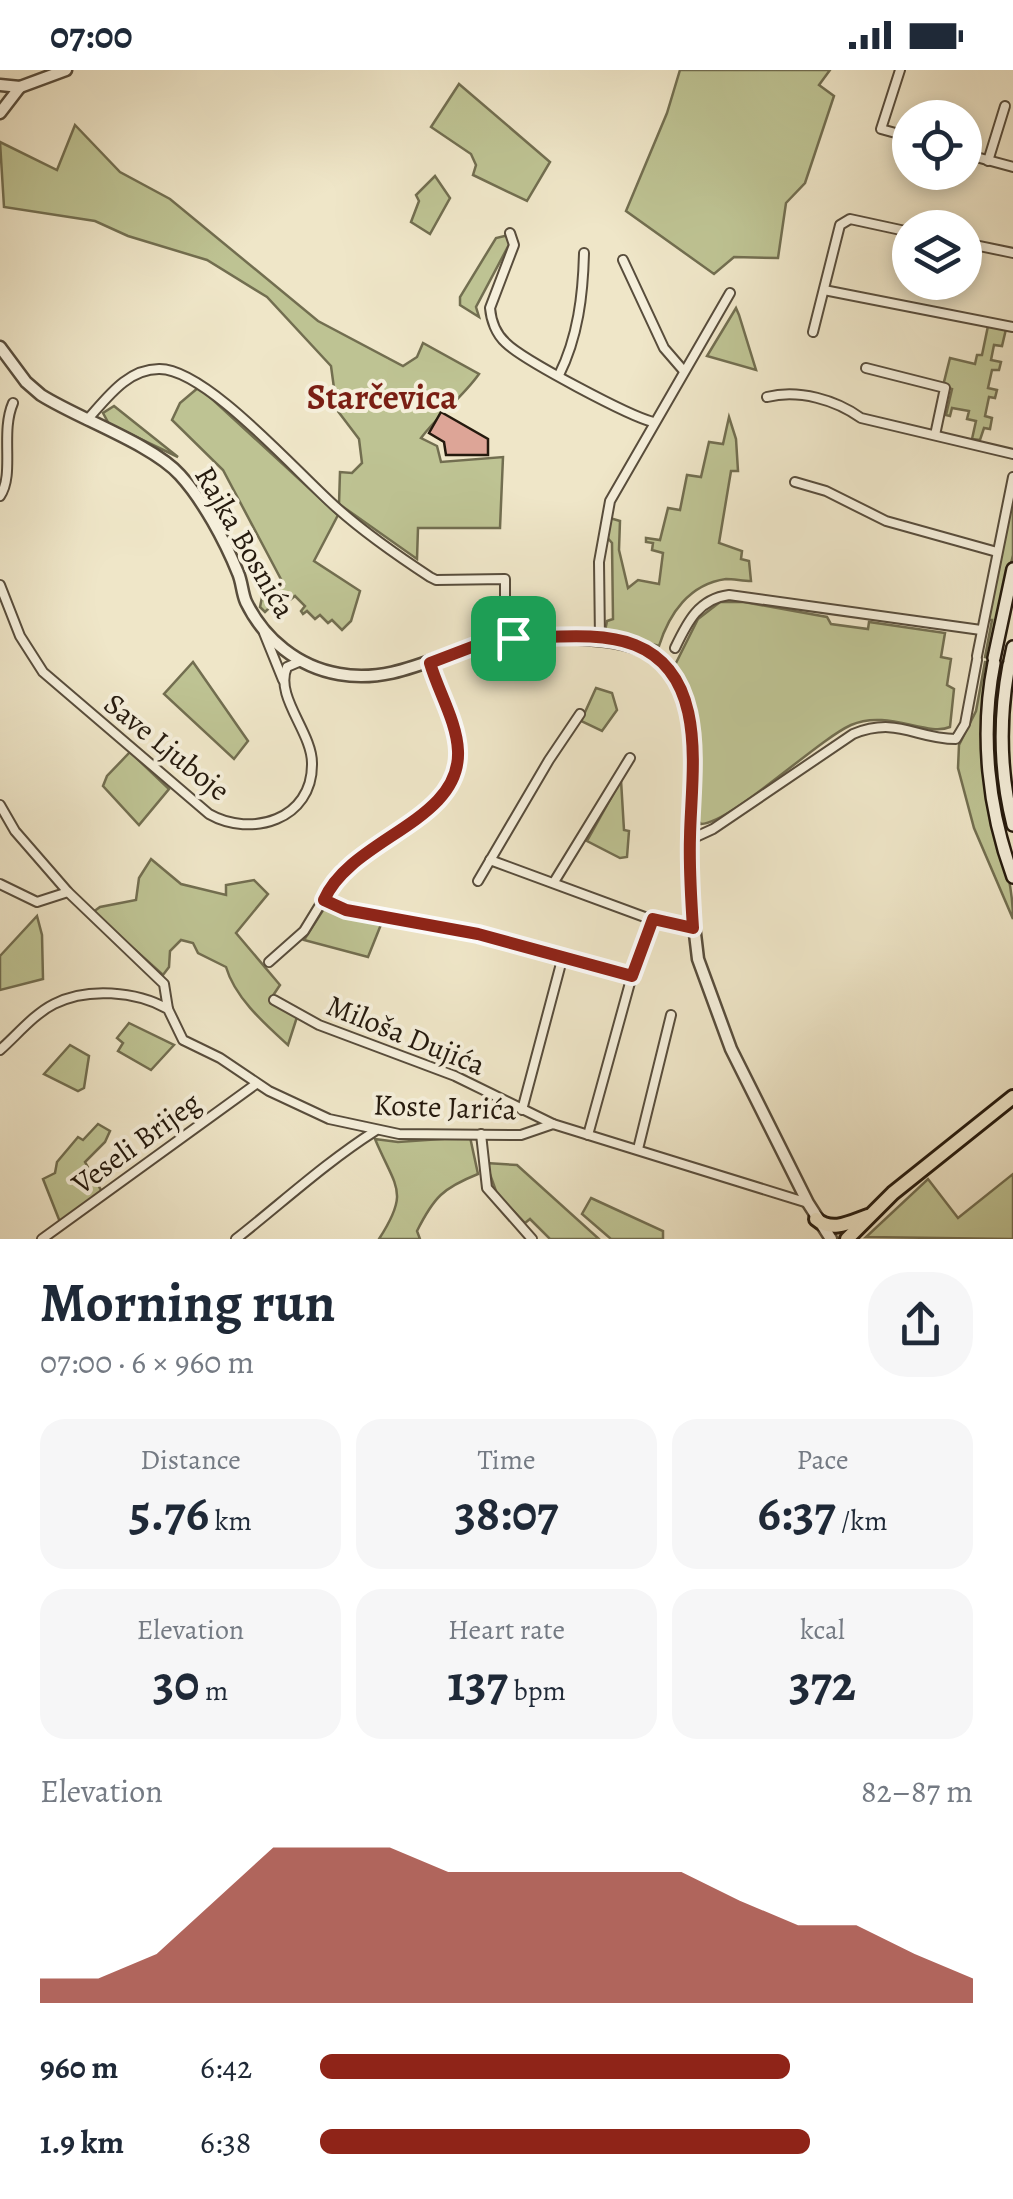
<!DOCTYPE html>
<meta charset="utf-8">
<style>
body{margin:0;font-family:Alegreya,serif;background:#f6f6f7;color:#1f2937;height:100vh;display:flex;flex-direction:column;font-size:38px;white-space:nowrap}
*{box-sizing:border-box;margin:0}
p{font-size:32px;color:#747a83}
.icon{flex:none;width:55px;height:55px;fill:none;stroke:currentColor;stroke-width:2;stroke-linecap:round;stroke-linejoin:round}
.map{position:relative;height:1169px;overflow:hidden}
.side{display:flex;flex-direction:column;background:#fff;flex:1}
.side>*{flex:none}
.fabs{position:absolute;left:892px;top:30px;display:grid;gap:20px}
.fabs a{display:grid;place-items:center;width:90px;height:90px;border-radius:50%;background:#fff;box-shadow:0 5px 15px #0003;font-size:50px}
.pin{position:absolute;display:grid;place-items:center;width:85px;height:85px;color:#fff;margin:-42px;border-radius:20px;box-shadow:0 5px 15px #0006}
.round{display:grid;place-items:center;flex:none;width:105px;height:105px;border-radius:40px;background:#f6f6f7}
.summary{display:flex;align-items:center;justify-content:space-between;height:170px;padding:0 40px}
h1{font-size:55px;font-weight:600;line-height:75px}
.stats{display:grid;grid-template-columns:repeat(3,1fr);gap:15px;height:170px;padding:10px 40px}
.stats div{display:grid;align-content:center;border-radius:25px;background:#f6f6f7;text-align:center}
.stats b{font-size:50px;font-weight:600}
.stats small{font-size:28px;font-weight:400}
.stats p{font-size:28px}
.chart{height:280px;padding:20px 40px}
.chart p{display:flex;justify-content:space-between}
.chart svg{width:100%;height:180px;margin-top:10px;fill:#8f2418;opacity:.7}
ul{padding:0 40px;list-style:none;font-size:32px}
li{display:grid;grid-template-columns:160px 120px 1fr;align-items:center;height:75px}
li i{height:25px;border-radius:12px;background:#8f2418}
.status{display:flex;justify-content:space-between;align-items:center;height:70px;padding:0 50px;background:#fff;direction:ltr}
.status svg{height:28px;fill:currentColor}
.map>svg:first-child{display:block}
.green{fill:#bec393;stroke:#726e50;stroke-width:2.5}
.building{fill:#dda597;stroke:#251a0e;stroke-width:2.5}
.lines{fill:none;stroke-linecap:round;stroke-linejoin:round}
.minor-casing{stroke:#584d3c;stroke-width:12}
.tertiary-casing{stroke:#584d3c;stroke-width:15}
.secondary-casing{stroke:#251a0e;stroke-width:16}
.primary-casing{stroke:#251a0e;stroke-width:18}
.minor{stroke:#f5efdb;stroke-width:8}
.tertiary{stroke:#f5efdb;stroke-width:10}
.secondary{stroke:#f5efdb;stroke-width:11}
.primary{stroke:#efe6c8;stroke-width:12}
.route-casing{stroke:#fff;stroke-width:20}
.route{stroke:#8f2418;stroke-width:12}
.labels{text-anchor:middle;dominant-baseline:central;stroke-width:8;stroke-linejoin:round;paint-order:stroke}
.street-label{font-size:30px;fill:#251a0e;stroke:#f5efdb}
.quarter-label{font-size:35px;font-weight:bold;fill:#7a1f14;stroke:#f5efdb}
</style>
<div class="status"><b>07:00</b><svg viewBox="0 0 49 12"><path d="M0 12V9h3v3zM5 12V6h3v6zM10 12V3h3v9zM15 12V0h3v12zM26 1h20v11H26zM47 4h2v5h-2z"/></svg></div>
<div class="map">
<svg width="1013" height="1169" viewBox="0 0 1013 1169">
<rect width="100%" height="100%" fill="#efe6c8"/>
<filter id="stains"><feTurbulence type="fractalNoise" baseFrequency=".002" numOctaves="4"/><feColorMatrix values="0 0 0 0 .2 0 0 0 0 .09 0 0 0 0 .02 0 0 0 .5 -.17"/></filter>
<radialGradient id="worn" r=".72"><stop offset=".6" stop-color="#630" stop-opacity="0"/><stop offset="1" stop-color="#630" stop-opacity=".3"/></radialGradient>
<g class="green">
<path d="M680,0H830L819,15L834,26L805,113L786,133L778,188L734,187L714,204L626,141L667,43Z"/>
<path d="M459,14L550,92L527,131L473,105L476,95L471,84L431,57Z"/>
<path d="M75,55L120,102L170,129L318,251L403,296L417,287L423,273L479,304C462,328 439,344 421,368L437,376L441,392L503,387L500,458H418L417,489L339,434L340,402L352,403L362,393L359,369L337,340L331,296L267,227L207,190L128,166L95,151L4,137L0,72L57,100Z"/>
<path d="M435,106L450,128L430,164L411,152L419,131L416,125Z"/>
<path d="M509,165L512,169L476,237L479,247L460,235V227L496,168Z"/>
<path d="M736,238L739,245L756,300L707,286Z"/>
<path d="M988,256L1006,259L1002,276L994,275L991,290L1001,292L999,300H992L988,318L997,320L995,328L989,327L985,346L992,348L990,359L984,358L980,370L972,369L976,351L967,349L969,341L952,338L950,346L946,345L952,319L943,316L950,288L975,294L977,285H982Z"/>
<path d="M199,317L338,445L314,491L360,521L351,551L342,560L332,550L328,553L320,545L315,549L307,541L303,544L301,541L305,536L295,526L291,529L285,523L265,542L260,537L262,527L284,515L223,400L172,350L180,333Z"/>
<path d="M114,336L178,387L109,354L103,343Z"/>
<path d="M729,347L736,369L738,401H731L719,473L742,481L741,489L749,491L751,511C743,511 734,509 726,509C689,514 669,544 659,576L605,561L607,551L613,549L612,473L605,465L610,448L620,451L619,480L628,518L638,510L659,514L663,483L652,480L653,473L646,472V468L660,470L668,438L680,440L687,405L701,407L709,372L723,374Z"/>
<path d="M1013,426V485L989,588L985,587L992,550H987Z"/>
<path d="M720,532H744L827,547L831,554L868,559L869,552L945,563L941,587L951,589L947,615L954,619L950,657C927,667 887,639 851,655C816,671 731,753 701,754L697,750C699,694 706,645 674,597L698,549Z"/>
<path d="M193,592L248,671L234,689L164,624Z"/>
<path d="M985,592H989C984,634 978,676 986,718C995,762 1013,804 1013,849L974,758L958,698L959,675L976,641Z"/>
<path d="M596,618L612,623L617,640L602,661L581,651Z"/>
<path d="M130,682L169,719L139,755L103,716L107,706Z"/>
<path d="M621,710L624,760L629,761L627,787L620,788L587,771Z"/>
<path d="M151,789L181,814L226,825V815L254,810L268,824L236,863L280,915L270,930L297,947L288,975C265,954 235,928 226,897L198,883L193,873L181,870L170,881L169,897L163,905L93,842L100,837L136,830L139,808Z"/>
<path d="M325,837L382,852L368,887L304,870Z"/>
<path d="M37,846L42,865L43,909L0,920V886Z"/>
<path d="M129,953L174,975L151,1000L118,981L123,973L117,968Z"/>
<path d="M70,975L89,986L84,1018L78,1021L44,1004Z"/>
<path d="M98,1054L110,1061L105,1072L85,1092L102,1122L60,1152L43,1109L55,1103L57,1092L78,1067L83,1070Z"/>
<path d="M470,1067L478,1104C443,1118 434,1127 417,1161L420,1169H379C410,1121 396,1119 375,1069L398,1072Z"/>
<path d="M486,1093L517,1095L599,1169H550L530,1149L525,1153L497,1124Z"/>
<path d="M1013,1104V1169L866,1167L928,1109L958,1148Z"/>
<path d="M591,1128L663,1161V1169H611L582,1144Z"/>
</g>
<path class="building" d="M441,342L488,369V385H446L444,372L429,363Z"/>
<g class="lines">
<defs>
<g id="minor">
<path d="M900,0L881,59L910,67"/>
<path d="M965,84L1013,97"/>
<path d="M988,91L1005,36"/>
<path d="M510,163L514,175L490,238C491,250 496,264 506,273C523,290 629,346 653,352"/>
<path d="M965,173L1013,183"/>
<path d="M623,190L664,278L683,300"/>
<path d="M824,220L1013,257"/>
<path d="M813,262L840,155L850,149L910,162"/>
<path d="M866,298L945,318L935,365"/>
<path d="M559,305C578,267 583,225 584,183"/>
<path d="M767,327C799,319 836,330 861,348L1013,384"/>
<path d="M87,350C107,328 127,299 159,299C206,298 299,405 337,438C366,464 398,486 430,507L436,510L505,509V553L513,568"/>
<path d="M795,412L826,421L886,451L997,482"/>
<path d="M0,426C15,404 0,363 13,333"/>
<path d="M0,515L20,566L43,602L209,744C251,768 313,750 312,693C312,662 274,626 287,597L301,591"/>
<path d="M264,563L283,610"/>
<path d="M600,569L599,492L610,431L730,223"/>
<path d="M675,578C687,553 698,529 729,525L981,560"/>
<path d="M977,586L1013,407"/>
<path d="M0,735L15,761L68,822L164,914L168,939"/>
<path d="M689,770L713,759L853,664C898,646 915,669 956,669L965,654L977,590"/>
<path d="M490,790L669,856L693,859"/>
<path d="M478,811L549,690L580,644"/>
<path d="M554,812L630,688"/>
<path d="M0,814L37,832L68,822"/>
<path d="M323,830L346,840L478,864L631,906"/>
<path d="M269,892L304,861L342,799L427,741L452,710L458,679L430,593"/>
<path d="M274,930L319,955L455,1006L553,1054"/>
<path d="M0,980C17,965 34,944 54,934C87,917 136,921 168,939L183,970L220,988L269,1021L329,1049L399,1064L521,1065L553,1054L808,1133"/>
<path d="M522,1040L563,886"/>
<path d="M481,1064L487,1118L532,1169"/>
<path d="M588,1065L636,891L653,849"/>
<path d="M638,1079L671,945"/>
<path d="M42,1169L256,1014"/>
<path d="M236,1169C283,1132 325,1093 375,1061"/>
</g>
<g id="tertiary">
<path d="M0,15L20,17L66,0"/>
<path d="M0,43L20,17"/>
<path d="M0,277L26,312L41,325C79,349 152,374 180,405C203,430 225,471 238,503C242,512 242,523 246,532C264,569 298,597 339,604C393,614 436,585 486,572C512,565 541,567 569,568C637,571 675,579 691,653V830L698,889L731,979L808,1133L831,1169"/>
</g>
<g id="secondary">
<path d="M994,588L1013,499"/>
<path d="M1010,591L1013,577"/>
<path d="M994,593C980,664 988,739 1013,807"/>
<path d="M1009,595C999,648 1000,703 1013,755"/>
</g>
<g id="primary">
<path d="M816,1149C832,1163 851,1152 868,1146"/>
<path d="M847,1169L893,1123L1013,1027"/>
</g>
</defs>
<use href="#minor" class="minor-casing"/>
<use href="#tertiary" class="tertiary-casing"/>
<use href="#secondary" class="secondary-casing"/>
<use href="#primary" class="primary-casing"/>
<use href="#minor" class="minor"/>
<use href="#tertiary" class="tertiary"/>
<use href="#secondary" class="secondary"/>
<use href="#primary" class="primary"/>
</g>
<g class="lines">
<defs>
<path id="route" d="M513,568C550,568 600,561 635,575C710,605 691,704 690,767C689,797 691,828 693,858L653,849L632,906L478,864L346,840L324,830C351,768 461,752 458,681C457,652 438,621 430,593L485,572Z"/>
</defs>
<use href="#route" class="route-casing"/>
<use href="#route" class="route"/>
</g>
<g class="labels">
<g class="street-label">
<text transform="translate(245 472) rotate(60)">Rajka Bosnića</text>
<text transform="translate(167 677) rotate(39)">Save Ljuboje</text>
<text transform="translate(406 965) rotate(22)">Miloša Dujića</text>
<text transform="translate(445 1037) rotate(2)">Koste Jarića</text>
<text transform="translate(136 1073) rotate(-36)">Veseli Brijeg</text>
</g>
<g class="quarter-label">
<text x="382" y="327">Starčevica</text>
</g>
</g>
<rect width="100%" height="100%" filter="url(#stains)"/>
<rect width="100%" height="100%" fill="url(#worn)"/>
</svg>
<div class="fabs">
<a><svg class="icon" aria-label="locate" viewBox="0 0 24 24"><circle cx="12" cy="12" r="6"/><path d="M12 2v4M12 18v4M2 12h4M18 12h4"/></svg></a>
<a><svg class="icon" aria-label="layers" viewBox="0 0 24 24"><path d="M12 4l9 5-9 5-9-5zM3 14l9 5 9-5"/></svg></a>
</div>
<div class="pin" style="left:513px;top:568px;background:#1e9e55"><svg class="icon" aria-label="arrive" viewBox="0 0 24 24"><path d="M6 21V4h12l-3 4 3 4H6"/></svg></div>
</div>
<section class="side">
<div class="summary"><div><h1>Morning run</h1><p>07:00 · 6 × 960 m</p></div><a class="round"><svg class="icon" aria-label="share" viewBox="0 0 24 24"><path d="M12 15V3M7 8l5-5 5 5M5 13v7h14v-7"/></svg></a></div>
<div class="stats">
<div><p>Distance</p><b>5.76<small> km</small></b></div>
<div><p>Time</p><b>38:07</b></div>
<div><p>Pace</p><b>6:37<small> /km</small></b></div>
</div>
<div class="stats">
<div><p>Elevation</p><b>30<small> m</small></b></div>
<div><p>Heart rate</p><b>137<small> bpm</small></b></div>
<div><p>kcal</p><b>372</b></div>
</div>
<div class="chart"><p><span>Elevation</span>82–87 m</p>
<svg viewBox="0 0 160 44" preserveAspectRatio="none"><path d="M0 44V38L10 38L20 32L30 19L40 6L50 6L60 6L70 12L80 12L90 12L100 12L110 12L120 19L130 25L140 25L150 32L160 38V44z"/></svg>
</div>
<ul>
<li><b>960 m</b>6:42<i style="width:72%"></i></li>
<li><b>1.9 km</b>6:38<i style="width:75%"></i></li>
</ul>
</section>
